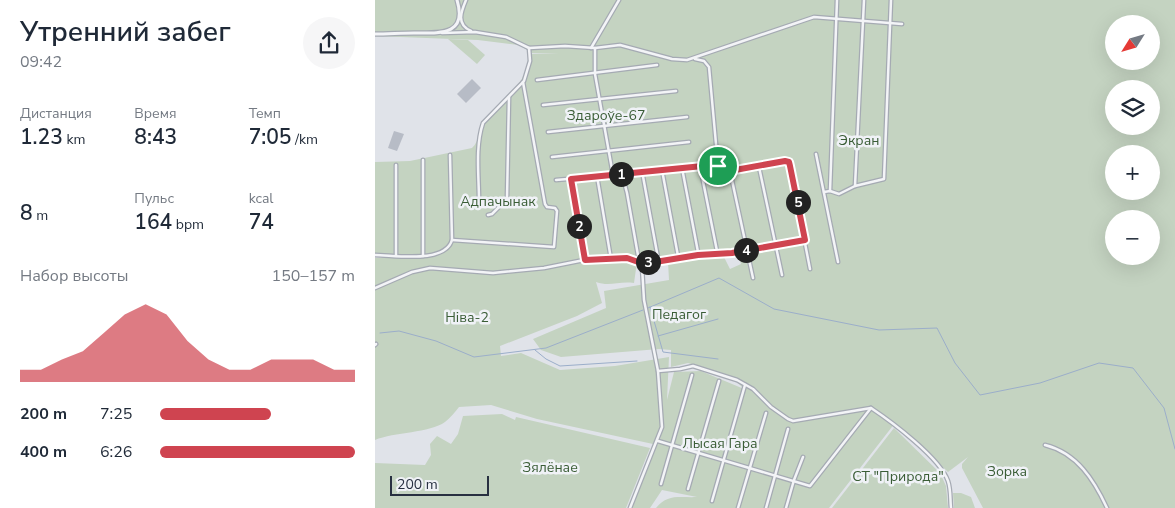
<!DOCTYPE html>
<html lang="ru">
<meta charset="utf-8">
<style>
body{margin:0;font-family:"Nunito Sans",sans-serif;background:#f6f6f7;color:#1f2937;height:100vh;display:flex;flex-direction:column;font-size:19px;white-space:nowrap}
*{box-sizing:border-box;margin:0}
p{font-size:16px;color:#747a83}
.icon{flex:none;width:28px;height:28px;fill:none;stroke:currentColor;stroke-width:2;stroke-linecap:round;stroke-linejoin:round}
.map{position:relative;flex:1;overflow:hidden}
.sheet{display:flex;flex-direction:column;background:#fff;width:375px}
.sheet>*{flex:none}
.needle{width:32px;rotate:233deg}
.buttons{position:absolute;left:730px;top:15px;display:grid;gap:10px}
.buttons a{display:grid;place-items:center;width:55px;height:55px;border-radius:50%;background:#fff;box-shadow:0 5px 20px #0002;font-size:25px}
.scale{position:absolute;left:15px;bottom:12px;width:99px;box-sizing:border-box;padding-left:5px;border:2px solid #283041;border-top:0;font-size:14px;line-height:18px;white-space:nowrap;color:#283041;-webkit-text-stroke:4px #f0f2f7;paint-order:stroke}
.pin{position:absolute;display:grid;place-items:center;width:42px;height:42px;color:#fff;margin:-21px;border:2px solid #fff;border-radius:50%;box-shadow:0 1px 5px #0007}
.km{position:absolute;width:25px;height:25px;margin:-12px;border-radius:50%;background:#222;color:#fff;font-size:14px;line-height:25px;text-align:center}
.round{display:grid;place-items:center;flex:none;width:52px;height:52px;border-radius:26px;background:#f6f6f7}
.headline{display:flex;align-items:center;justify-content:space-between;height:85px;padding:0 20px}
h1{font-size:28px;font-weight:600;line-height:38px}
.metrics{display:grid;grid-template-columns:repeat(3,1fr);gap:8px;height:85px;padding:5px 20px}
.metrics div{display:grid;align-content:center}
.metrics b{font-size:21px;font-weight:600}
.metrics small{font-size:14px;font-weight:400}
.metrics p{font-size:14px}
.chart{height:140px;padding:10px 20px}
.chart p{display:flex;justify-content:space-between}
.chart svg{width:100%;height:90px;margin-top:5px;fill:#cf4450;opacity:.7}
ul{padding:0 20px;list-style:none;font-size:16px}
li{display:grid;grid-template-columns:80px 60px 1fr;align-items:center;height:38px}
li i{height:12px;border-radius:6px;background:#cf4450}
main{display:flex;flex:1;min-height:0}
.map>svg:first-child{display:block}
.green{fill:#c4d3c1;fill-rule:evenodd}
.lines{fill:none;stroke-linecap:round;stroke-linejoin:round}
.stream{stroke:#9baeca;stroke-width:1}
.building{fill:#b7bcc6}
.minor-casing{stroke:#a5aab3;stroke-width:5}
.tertiary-casing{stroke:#a5aab3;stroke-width:5.5}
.minor{stroke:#f3f4f7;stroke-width:2.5}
.tertiary{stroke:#f3f4f7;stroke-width:3}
.route-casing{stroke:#fff;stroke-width:10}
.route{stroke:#cf4450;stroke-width:6}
.labels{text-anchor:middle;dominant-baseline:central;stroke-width:5;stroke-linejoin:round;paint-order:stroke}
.park-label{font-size:14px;fill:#3a5d36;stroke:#f0f2f7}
</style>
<main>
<section class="sheet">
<div class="headline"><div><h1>Утренний забег</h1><p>09:42</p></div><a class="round"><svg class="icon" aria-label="share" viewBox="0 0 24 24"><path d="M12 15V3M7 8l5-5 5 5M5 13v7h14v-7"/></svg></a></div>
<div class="metrics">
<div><p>Дистанция</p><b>1.23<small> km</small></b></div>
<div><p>Время</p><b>8:43</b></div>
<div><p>Темп</p><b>7:05<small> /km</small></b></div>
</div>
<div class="metrics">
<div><b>8<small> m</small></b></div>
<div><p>Пульс</p><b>164<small> bpm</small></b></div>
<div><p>kcal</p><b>74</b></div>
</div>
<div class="chart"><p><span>Набор высоты</span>150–157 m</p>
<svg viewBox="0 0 160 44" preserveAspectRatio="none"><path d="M0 44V38L10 38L20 33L30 29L40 20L50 11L60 6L70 11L80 24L90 33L100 38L110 38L120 33L130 33L140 33L150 38L160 38V44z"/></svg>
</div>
<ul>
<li><b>200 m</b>7:25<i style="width:57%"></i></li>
<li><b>400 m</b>6:26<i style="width:100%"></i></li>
</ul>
</section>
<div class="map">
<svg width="800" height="508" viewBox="0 0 800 508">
<rect width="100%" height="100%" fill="#e0e3e9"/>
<g class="green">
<path d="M0,0H800V508H608L587,468V464L593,457L573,472L520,423L454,508H281C293,493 305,498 322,497L287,490L275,508H257L264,486L285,439L289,422L278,444L162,419L116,405L84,407C80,412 75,418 70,422C55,433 19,432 0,440V258L29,257L0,256V162L35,161L97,148C105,141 103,129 110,120C126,99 155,84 153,54L184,53H157L144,45L103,40L0,36ZM739,24H776V61H739ZM739,89H776V126H739ZM739,154H776V191H739ZM739,219H776V256H739ZM363,255L366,264L355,269L349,257L293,262L294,280L229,291L231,308L158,339L166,350L186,357L284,349L296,350V367L313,363L357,377L369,389L326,371L299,372L292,400L294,357L240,366L185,370L146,353L126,356L125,346L202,316L227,303L221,282C235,287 243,281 259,283L262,262L241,258L282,259Z"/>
<path d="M73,39L93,40L110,55L102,64Z"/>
<path d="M127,414L140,420L141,417L275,448L251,508H0V463L50,465L56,455L55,444L62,436L76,444L83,434L88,416Z"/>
<path d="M519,428L565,473L571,486L573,508H457Z"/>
<path d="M578,493H586L596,497L600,508H579Z"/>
</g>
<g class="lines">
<g class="stream">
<path d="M275,307L288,352L343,359"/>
<path d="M273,308L344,278L399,309L504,330L562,328L580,363L605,395L665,383L724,363L758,368L789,408L800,449"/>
<path d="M5,333L24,331L61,341L99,357L171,348L268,310"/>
<path d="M283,336L343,319"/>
<path d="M160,350L171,359L185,366L262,361"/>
</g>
</g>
<g class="building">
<path d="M97,79L106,88L91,103L82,94Z"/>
<path d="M19,131L29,134L22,151L13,148Z"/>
</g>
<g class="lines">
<defs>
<g id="minor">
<path d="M91,0C86,12 81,24 96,31"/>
<path d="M489,0L480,186L509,179L516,0"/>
<path d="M67,33L100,32L131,37L154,48L190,46L220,48L245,45L297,59L312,60L439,17L527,24"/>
<path d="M216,48L244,0"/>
<path d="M220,48V74L238,175L335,165L342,167L343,166L344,169L349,172L412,161L415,166L435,269"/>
<path d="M320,59L329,61L334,67L343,166"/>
<path d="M162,80L282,65"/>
<path d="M168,105L301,91"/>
<path d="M173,132L312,117"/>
<path d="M441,154L463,262"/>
<path d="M177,157L314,142"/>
<path d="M325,166L342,251"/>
<path d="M384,167L407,275"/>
<path d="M307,168L323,252"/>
<path d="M287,170L303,256"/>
<path d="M267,171L283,258"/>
<path d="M355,171L378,278"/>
<path d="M247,174L252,193L264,261L267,267L269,300L283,371L287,427L255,508"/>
<path d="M222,176L236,259"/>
<path d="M196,179L209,260"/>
<path d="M181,180L238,175"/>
<path d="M455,191L462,0"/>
<path d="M449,192L455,191L464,194L480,186"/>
<path d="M104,201C104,176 100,147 108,123L149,81L155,61L154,48"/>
<path d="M113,215L117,214L132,199L134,97"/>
<path d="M77,240L179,247L182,211L180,208L172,207L170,204L148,82"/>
<path d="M0,255C20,255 70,264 77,240L75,155"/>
<path d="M21,255V165"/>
<path d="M48,256V160"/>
<path d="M266,263L323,255L357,253L430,240"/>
<path d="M0,288L37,272L55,268L118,273L169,268L209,260L252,258L264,261"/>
<path d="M0,345L1,344"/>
<path d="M283,371L305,369L318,366L362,380L378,389L396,407L413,419L418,421L496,408C517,422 565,458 573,481C576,490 575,499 576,508"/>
<path d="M283,441L435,486L496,408"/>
<path d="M670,445C702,453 719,480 732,508"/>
<path d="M286,484L317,375"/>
<path d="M313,489L344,381"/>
<path d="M337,501L370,385"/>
<path d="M363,508L391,413"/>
<path d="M391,508L413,429"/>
<path d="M411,508L419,480L428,457"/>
</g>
<path id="tertiary" d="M0,34C13,34 26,33 39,33C64,33 93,36 82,0"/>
</defs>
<use href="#minor" class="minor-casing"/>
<use href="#tertiary" class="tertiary-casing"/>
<use href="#minor" class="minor"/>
<use href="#tertiary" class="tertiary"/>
</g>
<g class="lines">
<defs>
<path id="route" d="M410,161L414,162L415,166L430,240L357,253L323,255L280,262L266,263L252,258L210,260L196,179L338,165L342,167L343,166L344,169L349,172Z"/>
</defs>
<use href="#route" class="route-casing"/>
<use href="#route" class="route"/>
</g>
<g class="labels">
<g class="park-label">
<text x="231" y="115">Здароўе-67</text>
<text x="484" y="140">Экран</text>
<text x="123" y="201">Адпачынак</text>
<text x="304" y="314">Педагог</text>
<text x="92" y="317">Ніва-2</text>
<text x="345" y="443">Лысая Гара</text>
<text x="175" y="467">Зялёнае</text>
<text x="632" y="471">Зорка</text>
<text x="523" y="476">СТ "Природа"</text>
</g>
</g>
</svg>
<div class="buttons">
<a><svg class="needle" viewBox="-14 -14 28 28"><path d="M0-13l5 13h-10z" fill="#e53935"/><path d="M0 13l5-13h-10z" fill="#747a83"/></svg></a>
<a><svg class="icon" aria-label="layers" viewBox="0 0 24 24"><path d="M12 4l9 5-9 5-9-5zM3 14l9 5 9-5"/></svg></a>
<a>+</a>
<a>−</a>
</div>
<div class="scale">200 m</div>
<div class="pin" style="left:343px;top:166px;background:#1e9e55"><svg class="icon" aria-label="arrive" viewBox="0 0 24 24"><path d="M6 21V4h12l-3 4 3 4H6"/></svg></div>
<b class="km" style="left:246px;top:174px">1</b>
<b class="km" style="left:204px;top:226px">2</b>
<b class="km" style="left:273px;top:262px">3</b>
<b class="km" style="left:371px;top:250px">4</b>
<b class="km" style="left:423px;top:202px">5</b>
</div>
</main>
